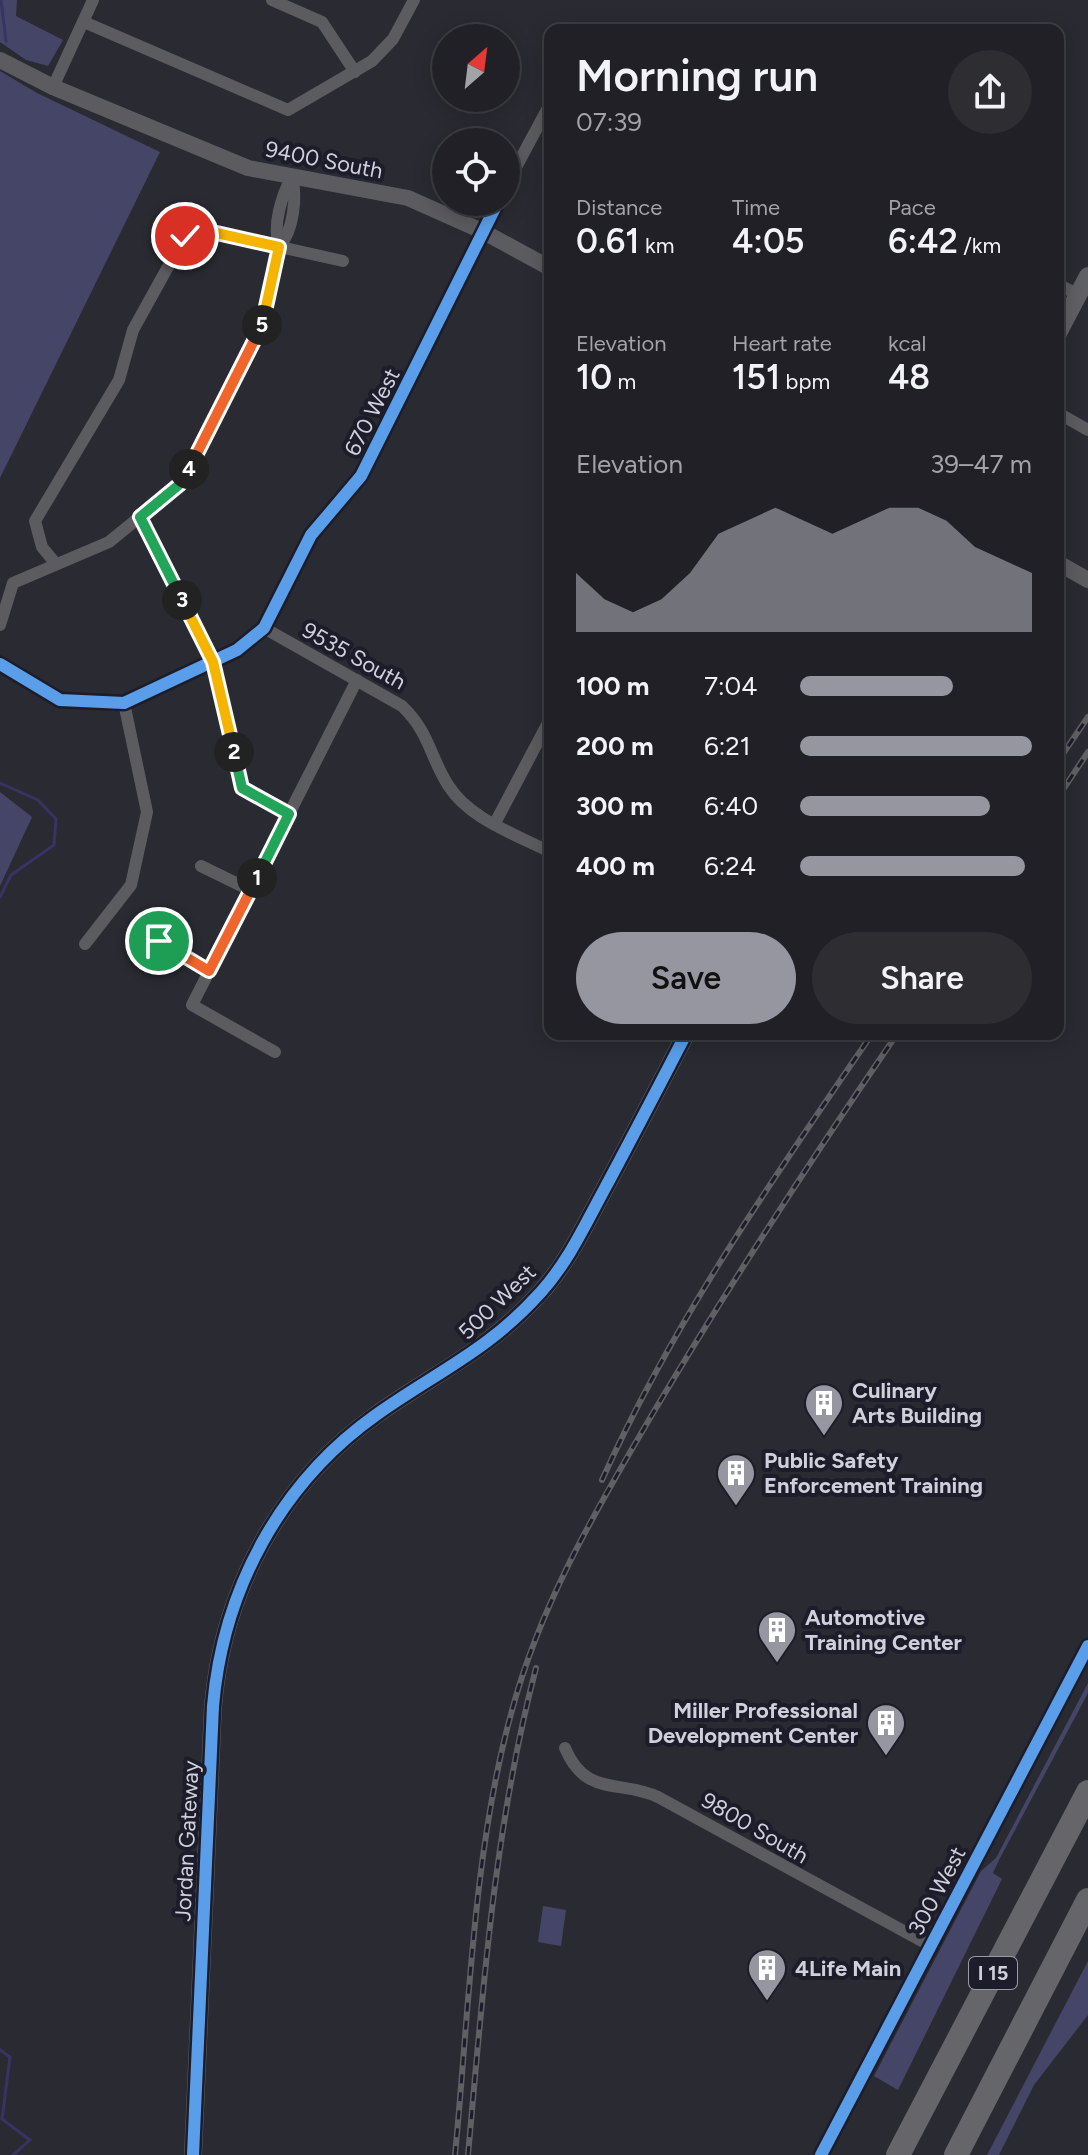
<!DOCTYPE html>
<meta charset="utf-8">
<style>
body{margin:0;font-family:Figtree,sans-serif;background:#2d2d32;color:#f1f3f6;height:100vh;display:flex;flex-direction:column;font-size:30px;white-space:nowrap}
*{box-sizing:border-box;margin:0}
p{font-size:26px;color:#a2a3a7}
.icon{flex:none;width:44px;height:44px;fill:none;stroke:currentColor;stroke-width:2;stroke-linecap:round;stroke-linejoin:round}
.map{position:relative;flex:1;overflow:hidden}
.side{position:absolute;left:544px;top:24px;width:520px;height:1016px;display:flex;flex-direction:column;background:#202026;border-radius:16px;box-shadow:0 4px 20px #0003,0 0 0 2px #3d3e43}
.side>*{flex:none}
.needle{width:52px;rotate:28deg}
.tools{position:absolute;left:432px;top:24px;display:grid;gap:16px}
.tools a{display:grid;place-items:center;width:88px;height:88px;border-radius:50%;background:#202026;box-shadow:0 4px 20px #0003,0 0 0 2px #3d3e43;font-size:40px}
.pin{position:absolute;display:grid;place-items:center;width:68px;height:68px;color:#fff;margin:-34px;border:4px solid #fff;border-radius:50%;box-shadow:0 2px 8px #0007}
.km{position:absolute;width:40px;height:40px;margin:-20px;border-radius:50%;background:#222;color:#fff;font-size:22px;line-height:40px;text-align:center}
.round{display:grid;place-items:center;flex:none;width:84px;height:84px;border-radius:42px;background:#2d2d32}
.headline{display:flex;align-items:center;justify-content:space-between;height:136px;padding:0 32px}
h1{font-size:44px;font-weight:600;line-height:60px}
.figures{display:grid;grid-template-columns:repeat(3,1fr);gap:12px;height:136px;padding:8px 32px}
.figures div{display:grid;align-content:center}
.figures b{font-size:34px;font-weight:600}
.figures small{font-size:22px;font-weight:400}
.figures p{font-size:22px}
.chart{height:224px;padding:16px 32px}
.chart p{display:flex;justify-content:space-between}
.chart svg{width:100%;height:144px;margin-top:8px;fill:#9696a0;opacity:.7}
.cta{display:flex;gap:16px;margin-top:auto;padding:16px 32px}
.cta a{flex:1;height:92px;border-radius:48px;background:#9696a0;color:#111;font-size:32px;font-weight:600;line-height:92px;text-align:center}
.cta a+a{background:#2d2d32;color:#f1f3f6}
ul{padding:0 32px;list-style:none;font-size:26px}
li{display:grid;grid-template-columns:128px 96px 1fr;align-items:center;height:60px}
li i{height:20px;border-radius:10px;background:#9696a0}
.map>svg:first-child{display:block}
.green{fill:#454568}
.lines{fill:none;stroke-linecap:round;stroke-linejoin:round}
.stream{stroke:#373364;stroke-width:3}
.minor{stroke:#5c5c60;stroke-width:12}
.tertiary{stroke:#5c5c60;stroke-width:16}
.secondary{stroke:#606064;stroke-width:18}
.motorway{stroke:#65656a;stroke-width:24}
.rail-casing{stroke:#606064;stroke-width:6}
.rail{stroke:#1c1c2b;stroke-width:3;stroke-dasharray:9;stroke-linecap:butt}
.cycleway-casing{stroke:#1c1c2b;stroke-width:17}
.cycleway{stroke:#5a9eea;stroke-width:12}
.split-1-casing{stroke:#fff;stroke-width:16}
.split-2-casing{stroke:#fff;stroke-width:16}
.split-3-casing{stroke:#fff;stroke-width:16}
.split-4-casing{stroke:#fff;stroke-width:16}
.split-5-casing{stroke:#fff;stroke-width:16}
.split-6-casing{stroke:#fff;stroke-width:16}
.split-1{stroke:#f0652b;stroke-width:10}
.split-2{stroke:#22a559;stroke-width:10}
.split-3{stroke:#f5b400;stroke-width:10}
.split-4{stroke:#22a559;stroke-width:10}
.split-5{stroke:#f0652b;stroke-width:10}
.split-6{stroke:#f5b400;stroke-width:10}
.labels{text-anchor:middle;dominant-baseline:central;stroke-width:8;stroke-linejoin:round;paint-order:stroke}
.shield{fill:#1c1c2b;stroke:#9a9aa6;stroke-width:2}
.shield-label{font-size:20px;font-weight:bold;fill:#d0d0db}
.street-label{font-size:22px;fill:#d0d0db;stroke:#1c1c2b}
.poi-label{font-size:22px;font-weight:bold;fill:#d0d0db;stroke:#1c1c2b;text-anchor:start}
</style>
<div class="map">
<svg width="1088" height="2155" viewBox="0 0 1088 2155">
<rect width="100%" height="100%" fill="#2a2a32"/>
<g class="green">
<path d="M0,0H17L16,16L63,40L48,66L26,60L0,42Z"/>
<path d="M0,71L37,93L160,152L0,478Z"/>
<path d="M0,792L32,817L0,886Z"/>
<path d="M1088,1683V1693L999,1860L993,1873L1002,1879L898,2090L874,2076L981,1871L996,1858Z"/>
<path d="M543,1906L566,1910L561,1946L538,1942Z"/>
<path d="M1088,1961V2015L1034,2085L999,2155H987Z"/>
</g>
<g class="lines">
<g class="stream">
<path d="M1,0L6,41"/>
<path d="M0,783L38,800L56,819L54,845L11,875L0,897"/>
<path d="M0,2050L10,2057L2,2119L30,2140L13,2155"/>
</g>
<g class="minor">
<path d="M272,0L322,22L355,72"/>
<path d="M84,22L288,110L372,61L393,39L414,0"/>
<path d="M53,87L93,0"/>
<path d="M506,186L550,104"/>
<path d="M279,247C294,230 297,197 292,176"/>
<path d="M1058,284L1078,295"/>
<path d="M1058,413L1088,430"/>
<path d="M140,517L213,662L242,788L289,814"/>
<path d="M56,564L42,547L35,521L119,380L133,330L185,236L199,229L343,261"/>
<path d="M0,625L13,583L109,542L180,484L260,333L279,247C272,225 282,195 292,176"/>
<path d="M264,628L402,706C430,733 429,755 448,785C469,819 515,834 550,852"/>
<path d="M0,664L60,700L124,703L237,650L264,628L311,535L361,476L498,202"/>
<path d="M495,823L550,719"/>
<path d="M201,866L250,890"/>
<path d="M159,941L209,971"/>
<path d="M85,944L131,885L147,812L124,703"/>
<path d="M275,1052L192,1005L357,680"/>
<path d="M565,1748C586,1798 620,1779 658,1797L931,1946"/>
</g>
<g class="tertiary">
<path d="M0,60L53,87L248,168L408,198L482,231L550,268"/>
<path d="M1058,563L1088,580"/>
<path d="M821,2155L1088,1646"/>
</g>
<g class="secondary">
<path d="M1058,333L1088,276"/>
<path d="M193,2155L213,1706C223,1590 280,1483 376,1415C438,1371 488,1351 541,1292C568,1262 585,1225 604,1190C632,1138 659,1086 686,1034"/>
</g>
<g class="motorway">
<path d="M898,2155L1088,1792"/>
<path d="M956,2155L1088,1900"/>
</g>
<defs>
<g id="rail">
<path d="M1058,761L1088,717"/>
<path d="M1058,797L1088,752"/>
<path d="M602,1480C674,1320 773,1179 872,1034"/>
<path d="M455,2155C469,2012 473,1852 511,1714C540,1604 596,1510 653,1413C730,1284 812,1158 897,1034"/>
<path d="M468,2155C483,1991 494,1828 536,1668"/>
</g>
</defs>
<use href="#rail" class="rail-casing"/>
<use href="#rail" class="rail"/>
<defs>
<g id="cycleway">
<path d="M0,664L60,700L124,703L237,650L264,628L311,535L361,476L498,202"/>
<path d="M193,2155L213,1706C223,1590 280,1483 376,1415C438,1371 488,1351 541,1292C568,1262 585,1225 604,1190C632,1138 659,1086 686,1034"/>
<path d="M821,2155L1088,1646"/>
</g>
</defs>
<use href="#cycleway" class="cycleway-casing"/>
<use href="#cycleway" class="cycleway"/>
</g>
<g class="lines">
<defs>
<path id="split-1" d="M159,941L209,971L257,878"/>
<path id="split-2" d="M234,752L242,788L289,814L257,878"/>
<path id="split-3" d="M182,600L213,662L234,752"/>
<path id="split-4" d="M182,600L140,517L180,484L189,469"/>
<path id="split-5" d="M189,469L262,325"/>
<path id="split-6" d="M185,236L199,229L279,247L262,325"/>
</defs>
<use href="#split-1" class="split-1-casing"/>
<use href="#split-2" class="split-2-casing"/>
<use href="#split-3" class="split-3-casing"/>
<use href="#split-4" class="split-4-casing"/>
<use href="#split-5" class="split-5-casing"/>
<use href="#split-6" class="split-6-casing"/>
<use href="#split-1" class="split-1"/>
<use href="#split-2" class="split-2"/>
<use href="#split-3" class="split-3"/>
<use href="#split-4" class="split-4"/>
<use href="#split-5" class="split-5"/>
<use href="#split-6" class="split-6"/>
</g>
<defs>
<symbol id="building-pin" viewBox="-11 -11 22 30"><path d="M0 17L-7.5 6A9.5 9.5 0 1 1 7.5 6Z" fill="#9696a0" stroke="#1c1c2b"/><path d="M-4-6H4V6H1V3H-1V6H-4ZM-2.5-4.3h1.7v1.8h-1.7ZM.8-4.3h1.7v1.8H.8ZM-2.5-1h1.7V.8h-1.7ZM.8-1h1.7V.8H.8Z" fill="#fff"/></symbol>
</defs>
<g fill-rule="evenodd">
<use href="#building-pin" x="802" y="1381" width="44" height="60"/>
<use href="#building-pin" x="714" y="1451" width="44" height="60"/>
<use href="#building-pin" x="755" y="1608" width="44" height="60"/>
<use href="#building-pin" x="864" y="1701" width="44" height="60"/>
<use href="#building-pin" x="745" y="1946" width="44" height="60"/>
</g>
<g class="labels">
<rect class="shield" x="969" y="1957" width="48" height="32" rx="6"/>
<g class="shield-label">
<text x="993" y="1973">I 15</text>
</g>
<g class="street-label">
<text transform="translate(324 160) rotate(11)">9400 South</text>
<text transform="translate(372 412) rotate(-63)">670 West</text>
<text transform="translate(354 656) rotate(29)">9535 South</text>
<text transform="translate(497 1302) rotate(-44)">500 West</text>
<text transform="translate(755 1828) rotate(30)">9800 South</text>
<text transform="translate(187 1841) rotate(-87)">Jordan Gateway</text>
<text transform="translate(937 1891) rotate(-62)">300 West</text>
</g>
<g class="poi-label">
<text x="852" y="1390">Culinary<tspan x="852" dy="25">Arts Building</tspan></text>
<text x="764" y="1460">Public Safety<tspan x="764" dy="25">Enforcement Training</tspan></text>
<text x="805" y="1617">Automotive<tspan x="805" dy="25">Training Center</tspan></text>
<text x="858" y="1710" text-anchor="end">Miller Professional<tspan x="858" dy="25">Development Center</tspan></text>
<text x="795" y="1968">4Life Main</text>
</g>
</g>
</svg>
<div class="tools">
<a><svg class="needle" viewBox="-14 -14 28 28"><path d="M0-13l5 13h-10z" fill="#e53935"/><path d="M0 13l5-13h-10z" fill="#a2a3a7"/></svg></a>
<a><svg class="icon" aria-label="locate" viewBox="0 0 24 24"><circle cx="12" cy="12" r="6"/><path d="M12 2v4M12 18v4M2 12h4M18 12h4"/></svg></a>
</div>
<div class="pin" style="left:159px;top:941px;background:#1e9e55"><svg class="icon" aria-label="arrive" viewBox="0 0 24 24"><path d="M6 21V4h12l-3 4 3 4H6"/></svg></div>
<div class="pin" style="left:185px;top:236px;background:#d93025"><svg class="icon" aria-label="check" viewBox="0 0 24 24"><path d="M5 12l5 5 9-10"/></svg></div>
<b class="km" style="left:257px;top:878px">1</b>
<b class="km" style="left:234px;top:752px">2</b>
<b class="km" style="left:182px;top:600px">3</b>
<b class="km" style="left:189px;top:469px">4</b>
<b class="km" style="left:262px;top:325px">5</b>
<section class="side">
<div class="headline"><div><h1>Morning run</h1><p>07:39</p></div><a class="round"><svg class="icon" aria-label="share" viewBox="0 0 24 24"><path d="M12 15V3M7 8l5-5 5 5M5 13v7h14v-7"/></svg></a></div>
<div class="figures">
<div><p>Distance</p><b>0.61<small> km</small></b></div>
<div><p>Time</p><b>4:05</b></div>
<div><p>Pace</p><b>6:42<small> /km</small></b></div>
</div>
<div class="figures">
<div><p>Elevation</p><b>10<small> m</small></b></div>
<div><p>Heart rate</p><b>151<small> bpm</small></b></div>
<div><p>kcal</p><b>48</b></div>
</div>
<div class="chart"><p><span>Elevation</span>39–47 m</p>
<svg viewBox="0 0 160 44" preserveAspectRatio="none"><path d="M0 44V26L10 34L20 38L30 34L40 26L50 14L60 10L70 6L80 10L90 14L100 10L110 6L120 6L130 10L140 18L150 22L160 26V44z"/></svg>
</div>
<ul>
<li><b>100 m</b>7:04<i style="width:66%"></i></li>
<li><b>200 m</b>6:21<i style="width:100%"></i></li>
<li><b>300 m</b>6:40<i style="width:82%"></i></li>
<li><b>400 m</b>6:24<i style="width:97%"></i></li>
</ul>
<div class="cta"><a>Save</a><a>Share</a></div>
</section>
</div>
